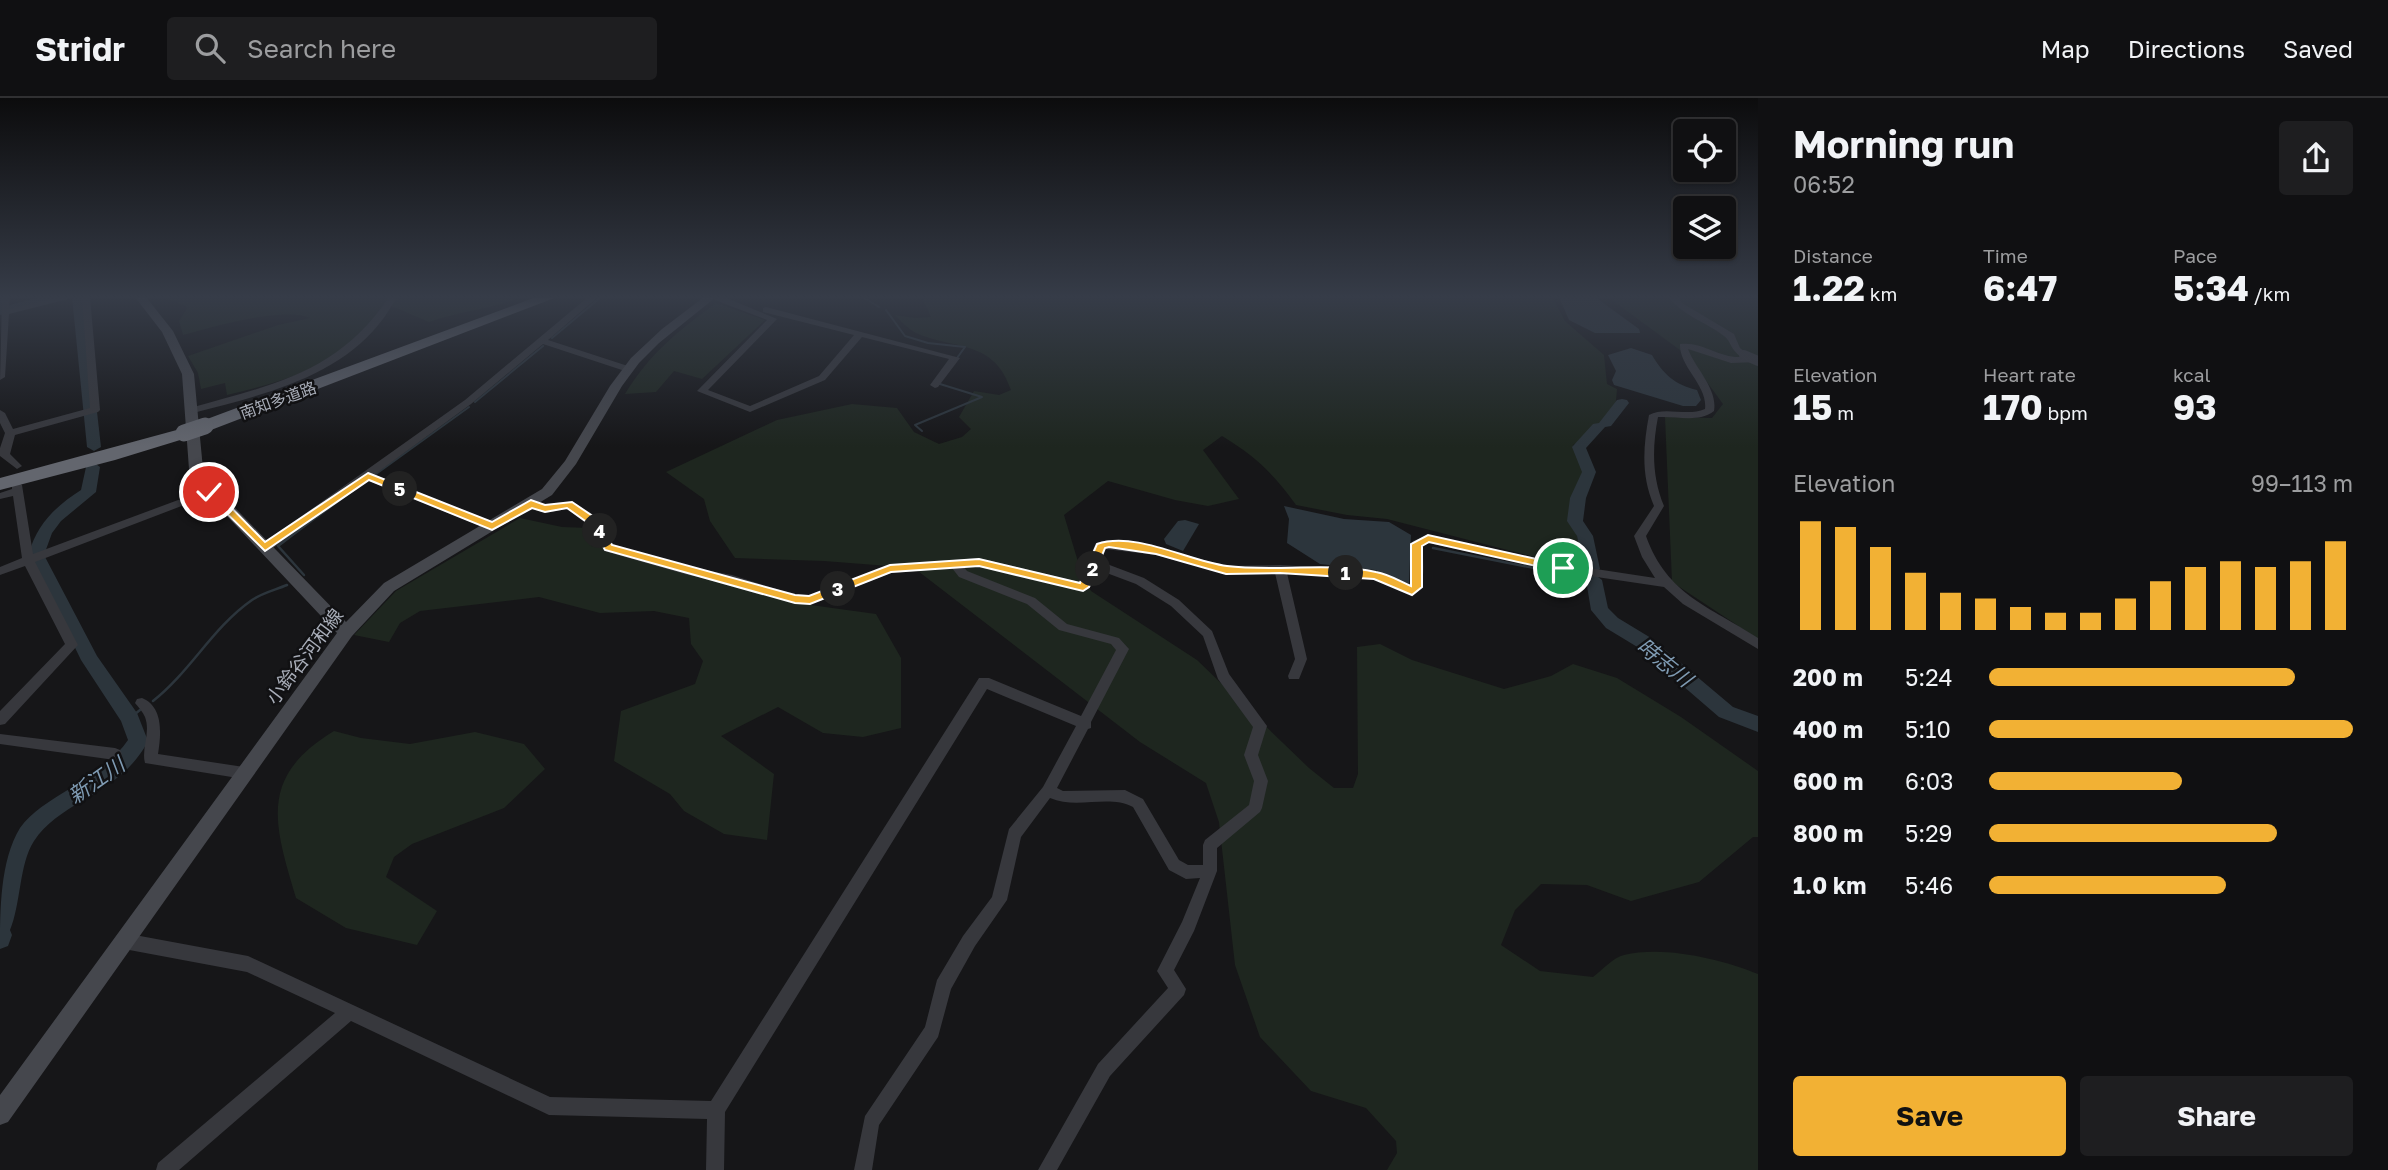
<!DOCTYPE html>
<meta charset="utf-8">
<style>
body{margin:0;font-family:"Golos Text","Noto Sans JP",sans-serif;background:#1e1e20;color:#f1f3f6;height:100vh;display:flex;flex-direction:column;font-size:26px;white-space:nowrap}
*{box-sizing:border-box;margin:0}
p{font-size:23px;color:#9c9d9f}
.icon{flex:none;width:38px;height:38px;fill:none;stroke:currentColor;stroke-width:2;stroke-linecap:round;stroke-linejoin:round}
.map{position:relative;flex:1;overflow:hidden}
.panel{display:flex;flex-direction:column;background:#101012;width:630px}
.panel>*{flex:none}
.controls{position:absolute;left:1673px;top:21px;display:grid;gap:14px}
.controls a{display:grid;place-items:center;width:63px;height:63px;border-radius:7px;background:#101012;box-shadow:0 2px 5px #0004,0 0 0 2px #303032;font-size:35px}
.pin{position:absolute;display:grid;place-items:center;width:60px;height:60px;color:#fff;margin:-30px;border:4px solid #fff;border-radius:50%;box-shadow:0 2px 7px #0007}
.km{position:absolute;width:35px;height:35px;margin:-18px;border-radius:50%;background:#222;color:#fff;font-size:19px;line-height:35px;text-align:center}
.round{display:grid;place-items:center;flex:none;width:74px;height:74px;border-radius:7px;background:#1e1e20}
.overview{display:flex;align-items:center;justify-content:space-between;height:119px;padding:0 35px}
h1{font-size:38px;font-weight:700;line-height:52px}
.stats{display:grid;grid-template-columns:repeat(3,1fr);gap:10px;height:119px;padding:7px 35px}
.stats div{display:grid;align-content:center}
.stats b{font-size:35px;font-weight:700}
.stats small{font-size:19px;font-weight:400}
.stats p{font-size:19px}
.chart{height:196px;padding:14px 35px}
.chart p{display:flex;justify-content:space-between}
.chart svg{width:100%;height:126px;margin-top:7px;stroke:#f2b134;stroke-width:6}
.button{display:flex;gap:14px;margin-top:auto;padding:14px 35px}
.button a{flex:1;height:80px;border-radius:7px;background:#f2b134;color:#111;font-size:28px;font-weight:700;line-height:80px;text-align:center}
.button a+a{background:#1e1e20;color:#f1f3f6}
ul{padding:0 35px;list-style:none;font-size:23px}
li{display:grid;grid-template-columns:112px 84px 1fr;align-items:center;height:52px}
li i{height:18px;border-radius:9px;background:#f2b134}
header{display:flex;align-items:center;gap:42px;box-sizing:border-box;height:98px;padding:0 35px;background:#101012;border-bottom:2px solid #303032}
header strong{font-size:33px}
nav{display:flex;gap:38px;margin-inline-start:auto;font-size:24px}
.search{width:490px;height:63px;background:#1e1e20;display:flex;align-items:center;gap:18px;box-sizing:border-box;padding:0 24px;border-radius:7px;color:#9c9d9f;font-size:26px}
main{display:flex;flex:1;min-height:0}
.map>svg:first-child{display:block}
.green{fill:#1e261f}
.water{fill:#2c353c}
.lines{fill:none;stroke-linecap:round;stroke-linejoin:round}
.stream-far1{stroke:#2c353c;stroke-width:2}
.stream{stroke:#2c353c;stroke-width:2.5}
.river{fill:#2c353c;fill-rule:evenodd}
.street{fill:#37383d;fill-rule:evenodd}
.secondary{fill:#45474d;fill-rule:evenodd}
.highway{fill:#63666e;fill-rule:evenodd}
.street-bridge{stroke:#37383d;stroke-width:10}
.highway-bridge{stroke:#63666e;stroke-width:17}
.route{fill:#f2b134;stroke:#fff;stroke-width:2}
.labels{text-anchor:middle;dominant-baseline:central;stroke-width:5;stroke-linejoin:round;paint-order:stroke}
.far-street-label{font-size:16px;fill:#a8adb8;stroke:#111113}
.street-label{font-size:19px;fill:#a8adb8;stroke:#111113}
.water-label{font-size:21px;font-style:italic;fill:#7f9bb3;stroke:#111113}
</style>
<header>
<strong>Stridr</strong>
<div class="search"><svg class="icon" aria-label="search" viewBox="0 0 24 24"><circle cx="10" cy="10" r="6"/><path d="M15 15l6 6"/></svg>Search here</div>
<nav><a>Map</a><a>Directions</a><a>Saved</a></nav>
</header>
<main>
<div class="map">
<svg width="1758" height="1072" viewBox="0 0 1758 1072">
<rect width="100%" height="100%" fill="#161618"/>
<g class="green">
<path d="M162,199H520C491,212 459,213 429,224L387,206C370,224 353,245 332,258C300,280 263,288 227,297L225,285L201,291L198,275L188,258L278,227L310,220C283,208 213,229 183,237L179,223L188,209Z"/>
<path d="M927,199H1552L1565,223L1604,257L1607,286L1617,291L1614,324L1573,347L1585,373L1572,398L1576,433L1585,472L1387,421L1347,417L1296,407C1273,375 1255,358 1222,338L1203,352L1239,401L1208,408L1175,402L1108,383L1064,417L1082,477L1091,493L1197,562L1309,670L1334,690H1353L1358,676L1357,549L1380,546L1412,562L1504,591L1551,578L1573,566L1617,580L1681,619L1758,673V739H1753L1699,784L1631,803L1587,787L1541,786L1515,812L1501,847L1540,873L1593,879C1602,872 1614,859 1624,857C1663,847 1722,861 1758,876V1072H1387L1397,1055L1396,1043L1366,1010L1311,993L1260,939L1235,867L1219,724L1206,685L1140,644L914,470L824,463L735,460L710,423L704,401L666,374L777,322L852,306L897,310L914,334L939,346L962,339L971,331L959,319L974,293L999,297L1011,292C994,241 954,252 916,235C908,231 900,222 894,217L915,220L931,219L923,201Z"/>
<path d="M1608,199H1758V541L1672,484L1665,319L1712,320L1723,306L1688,258Z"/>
<path d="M716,205L765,222L702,281L674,273L656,294L625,296C650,255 678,233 716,205Z"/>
<path d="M520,420L562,429L589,430L607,453L796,505L876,516L901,560V630L863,639L823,635L778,609L721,638L774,676L767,742L724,736L684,713L670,696L614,663L621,613L695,586L703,563L691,546L689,520L654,513L600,515L539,499L420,513L400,525L389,544L354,537L396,493Z"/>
<path d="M334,633L361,640L410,646L475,634L524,646L545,671L504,710L412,746L394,759L386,779L437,813L417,847L346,830L296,800C274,726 258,679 334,633Z"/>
</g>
<g class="water">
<path d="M1559,199H1595L1639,231L1640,235H1595L1569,222Z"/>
<path d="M1631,250L1652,257C1663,276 1675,287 1697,292L1701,302L1696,308H1683L1614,287L1612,282L1616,273L1608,257Z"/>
<path d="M1284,408L1344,421L1389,424L1411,437L1409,486L1375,472L1320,466L1287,445L1289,421Z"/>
<path d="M1185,422L1199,426L1183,453L1166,446L1164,441L1178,423Z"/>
</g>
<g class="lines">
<g class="stream-far1">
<path d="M863,199L879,209"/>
<path d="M886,212L905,238L928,245L965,249L957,260"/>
<path d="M552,240L601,199"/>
<path d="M475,304L543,248"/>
<path d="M922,333L915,327L982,299L940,286"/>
<path d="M376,376L469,309"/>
<path d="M317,419L367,382"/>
</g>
<g class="stream">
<path d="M1433,450L1594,482"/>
<path d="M304,477L278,448L319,417"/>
<path d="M153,603C190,574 213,529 252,502C262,495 275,492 287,487"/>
<path d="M130,620L140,612"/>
</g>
<g class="river">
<path d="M0,199H7L6,208L41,199H64L0,217Z"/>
<path d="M72,199H84L101,349L94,353L87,349Z"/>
<path d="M1622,301L1627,302L1629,305L1611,328L1605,329L1586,350L1596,374L1586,400L1583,423L1593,438L1600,471L1594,476L1602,482L1608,510L1618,520L1651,540L1733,609L1758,618V634L1719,619L1639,550L1606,530L1591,512L1586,482L1592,477L1584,471L1577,438L1567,423L1570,400L1582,374L1572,349L1593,326L1599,325L1617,302Z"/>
<path d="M93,364L100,369L96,394L61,423L52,435L44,457L97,558L137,615L148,643C121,696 61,702 34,743C19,766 21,806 10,832L12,837L8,848L0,851C0,812 0,763 20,730C31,714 50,703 66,693C90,679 112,665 128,642L121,623L81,562L29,455C37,426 56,408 81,392L86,369Z"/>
</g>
<g class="street">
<path d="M2,199H10L9,211L60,199H76L9,216L5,279L0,282Z"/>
<path d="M82,199H90L100,312L98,314L15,337L10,356L22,368L17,371L0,358V350L5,335L0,325V312L5,315L13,331L90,310Z"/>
<path d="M389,199H397C391,208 386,218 379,226C335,281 258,298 193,315L188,312L190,310C272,287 338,275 389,199Z"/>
<path d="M588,199H598L548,242L631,269V273H625L543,246L471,306L374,377L496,425L498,428L496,431H488L367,382L269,453H261L259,450L261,447L465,302Z"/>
<path d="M714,199H724L777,221L708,292L750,308L819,278L854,237L763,214V210L766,209L960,260L938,289L935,290L930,287L949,261L862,239L825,282L750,314L697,293L767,222L715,202Z"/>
<path d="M1669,199H1678L1682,205L1734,236L1740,250L1749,257L1747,259L1758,258V264L1731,265L1688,251C1695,270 1718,291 1714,313C1699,325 1677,318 1658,319C1652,350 1652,379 1664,408L1646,438C1667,497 1709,508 1758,540V551L1683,506L1664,489L1563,474L1429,445L1423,448C1422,463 1428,490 1412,497L1373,481L1287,475L1307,561L1299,581H1289L1288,578L1295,561L1275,475L1226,476L1156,457L1105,451L1099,463L1144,480L1179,502L1212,533L1229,576L1267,628L1258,657L1268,683L1262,710L1260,714L1217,750V773L1194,833L1174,872L1186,891L1184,897L1110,978L1057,1072H1038L1098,966L1168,890L1157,873L1182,824L1200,780L1186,781L1169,772L1133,709C1108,696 1077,712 1050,700L1021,739L1007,802L975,848L951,891L938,939L879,1027L872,1072H854L865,1018L925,929L937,882L963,838L992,799L1009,731L1043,689L1076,628L987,591L725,1014L724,1072H706L707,1021L549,1017L351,923L179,1072H156L158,1065L335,915L247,874L124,851L118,848L116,843L118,838L124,835L248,858L550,999L711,1003L979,580H989L1081,618L1116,552L1111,546L1059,532L1027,506L959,479L952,470L891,475L810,506L795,505L731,485L688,477L604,453L592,428L567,411L545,415L527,408L526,406L527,404L531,402L546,407L573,405L601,423L612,447L688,469L732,477L795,497L809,498L890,467L979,460L1079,484L1096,445L1108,442L1156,449L1226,468L1280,467L1375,473L1410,487L1411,446L1413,443L1428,437L1563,466L1655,480L1642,459L1634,438L1654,408C1641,378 1643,349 1649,317C1665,308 1687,319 1705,311C1708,287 1679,269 1680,246C1702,243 1719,260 1741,259C1730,251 1731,243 1724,238C1706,224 1683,218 1669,199ZM979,468L1083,493L1087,492L1096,471L1136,486L1171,508L1203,538L1218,581L1253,629L1244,657L1254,683L1249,707L1205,742L1203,747V767H1188L1179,762L1143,701L1125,692L1063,693L1057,690L1088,631L1091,630V624L1129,551L1119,540L1067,526L1035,500L967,473L964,469Z"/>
<path d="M17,384L22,387L33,456L205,392L209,391L214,394L213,396L35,464L78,547L5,626L0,627V613L65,546L25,468L0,477V469L22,460L13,398L0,401V395L12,391V387Z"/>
<path d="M142,600C164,609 161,637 158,656L244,669L249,671L251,675L249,679L244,681L145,665C141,651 151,635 145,619C143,614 139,610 135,605L137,601Z"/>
<path d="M0,636L115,650L120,652L122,656L120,660L115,662L0,646Z"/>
</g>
<path class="secondary" d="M135,199H146L173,233L194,276L203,371L207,381L346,524L384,485L542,391L565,363L610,288L631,260L662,231L704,199H716L659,245L639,265L622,288L576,366L552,397L394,493L352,538L8,1024L0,1027V997L337,535L194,383L189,371L182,276L162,234Z"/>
<g class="highway">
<path d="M536,199H557L211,332L205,333L197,328L199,324Z"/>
<path d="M184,330L193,335L190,339L115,362L0,392V380Z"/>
</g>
<path class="street-bridge" d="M1744,257L1758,263"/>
<path class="highway-bridge" d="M184,335L205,328"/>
</g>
<linearGradient id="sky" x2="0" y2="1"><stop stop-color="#0c0c0d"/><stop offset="0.57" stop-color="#363c48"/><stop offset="1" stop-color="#363c48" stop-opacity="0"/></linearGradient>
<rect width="1758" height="349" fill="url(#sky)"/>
<path class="route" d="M368,375L492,424L531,402L545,407L572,404L600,423L612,447L795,497L809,498L890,467L979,461L1080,485L1097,446C1136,433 1188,463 1227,468C1272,474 1330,464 1376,474C1388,476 1400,483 1411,488V446L1428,437L1563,467L1569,470L1563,474L1429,444L1422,448V489L1412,497L1374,481L1280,475L1226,476L1156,456L1109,449L1105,450L1089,489L1083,493L979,468L891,474L810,506L795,505L605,452L592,428L567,410L545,414L532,410L492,432L369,382L265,453L205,394L213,391L265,444Z"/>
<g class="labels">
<g class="far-street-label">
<text transform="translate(278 302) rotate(-20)">南知多道路</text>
</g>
<g class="street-label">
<text transform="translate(304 558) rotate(-53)">小鈴谷河和線</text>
</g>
<g class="water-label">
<text transform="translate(1665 564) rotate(39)">時志川</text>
<text transform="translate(96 682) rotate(-35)">新江川</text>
</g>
</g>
</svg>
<div class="controls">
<a><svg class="icon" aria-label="locate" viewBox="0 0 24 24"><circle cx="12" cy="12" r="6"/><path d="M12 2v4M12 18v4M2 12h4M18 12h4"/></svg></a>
<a><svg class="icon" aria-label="layers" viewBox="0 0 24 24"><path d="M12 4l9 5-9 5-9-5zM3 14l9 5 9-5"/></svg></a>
</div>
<div class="pin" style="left:1563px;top:470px;background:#1e9e55"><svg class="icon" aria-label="arrive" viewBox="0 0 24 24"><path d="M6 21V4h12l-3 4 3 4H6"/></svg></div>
<div class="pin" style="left:209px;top:394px;background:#d93025"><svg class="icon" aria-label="check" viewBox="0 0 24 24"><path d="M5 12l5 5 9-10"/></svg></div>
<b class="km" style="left:1346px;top:475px">1</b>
<b class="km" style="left:1093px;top:471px">2</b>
<b class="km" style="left:838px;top:491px">3</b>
<b class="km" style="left:600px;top:433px">4</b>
<b class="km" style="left:400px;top:391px">5</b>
</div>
<section class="panel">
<div class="overview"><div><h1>Morning run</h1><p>06:52</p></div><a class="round"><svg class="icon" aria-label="share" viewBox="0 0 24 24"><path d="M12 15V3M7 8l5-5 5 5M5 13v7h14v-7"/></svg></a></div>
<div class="stats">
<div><p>Distance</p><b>1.22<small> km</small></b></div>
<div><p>Time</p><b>6:47</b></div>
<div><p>Pace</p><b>5:34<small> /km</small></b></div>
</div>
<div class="stats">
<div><p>Elevation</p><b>15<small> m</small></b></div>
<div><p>Heart rate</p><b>170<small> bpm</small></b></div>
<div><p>kcal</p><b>93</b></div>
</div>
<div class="chart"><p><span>Elevation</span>99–113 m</p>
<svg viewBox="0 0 160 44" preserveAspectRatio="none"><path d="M5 44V6M15 44V8M25 44V15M35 44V24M45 44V31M55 44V33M65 44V36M75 44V38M85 44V38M95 44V33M105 44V27M115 44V22M125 44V20M135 44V22M145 44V20M155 44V13"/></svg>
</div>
<ul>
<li><b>200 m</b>5:24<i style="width:84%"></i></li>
<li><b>400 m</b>5:10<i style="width:100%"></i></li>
<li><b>600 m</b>6:03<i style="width:53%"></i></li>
<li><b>800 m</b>5:29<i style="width:79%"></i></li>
<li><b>1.0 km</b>5:46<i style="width:65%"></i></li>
</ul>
<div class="button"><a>Save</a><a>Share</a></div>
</section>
</main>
